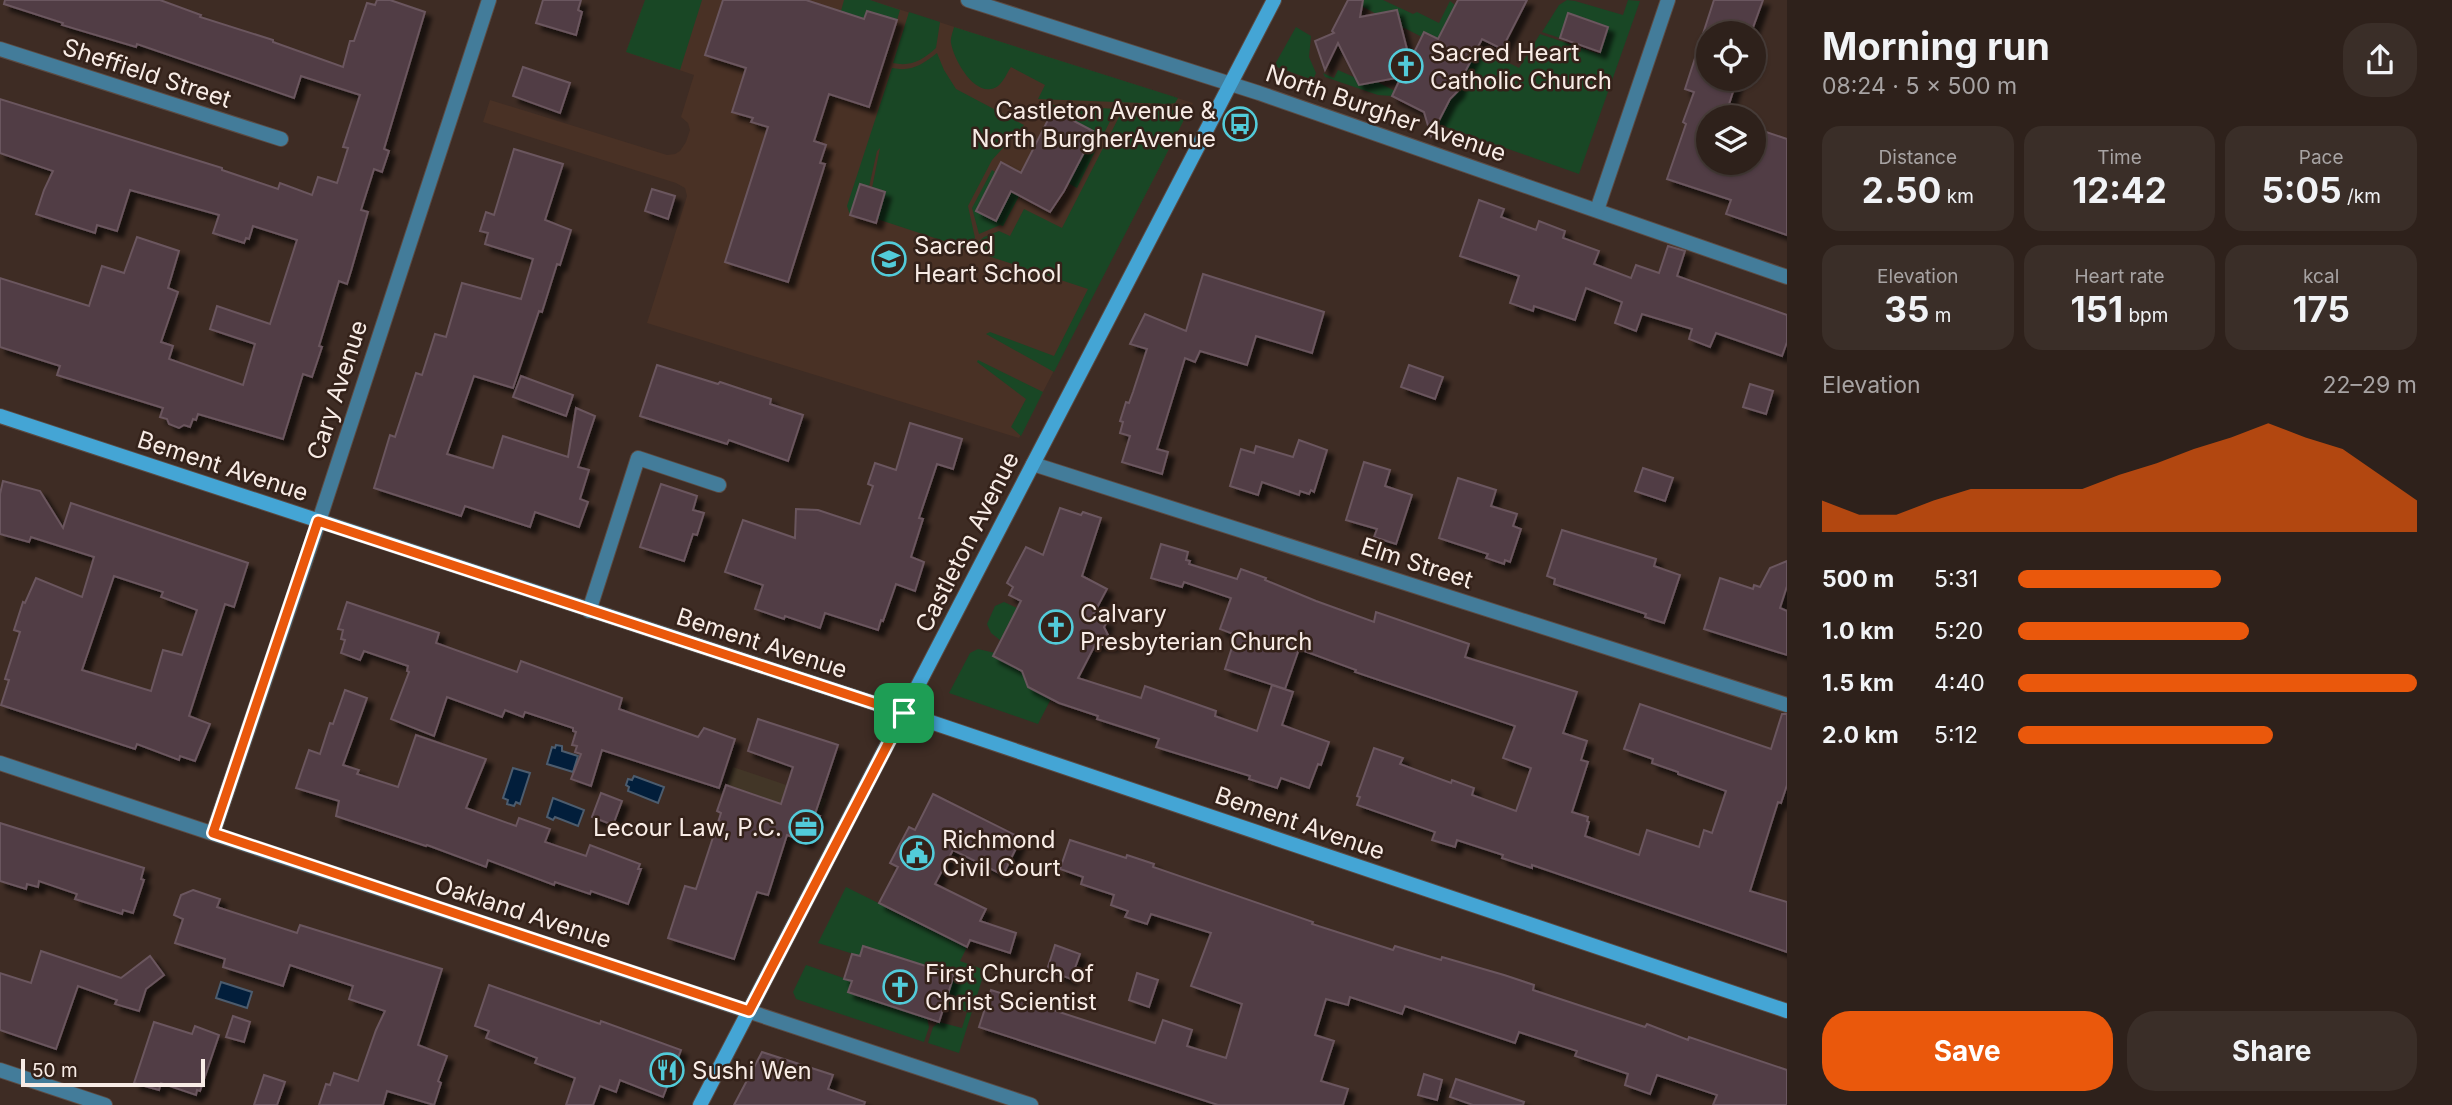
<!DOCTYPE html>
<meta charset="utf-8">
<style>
body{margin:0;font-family:Inter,sans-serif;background:#3a2e28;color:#f1f3f6;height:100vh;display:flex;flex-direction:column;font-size:26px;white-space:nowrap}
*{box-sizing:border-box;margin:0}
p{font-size:23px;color:#a7a3a3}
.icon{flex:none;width:38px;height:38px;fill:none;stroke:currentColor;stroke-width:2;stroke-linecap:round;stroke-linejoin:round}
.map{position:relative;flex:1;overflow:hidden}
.panel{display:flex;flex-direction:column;background:#2e211b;width:665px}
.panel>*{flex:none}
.tools{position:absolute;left:1696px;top:21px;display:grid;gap:14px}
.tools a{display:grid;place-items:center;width:70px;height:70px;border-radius:50%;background:#2e211b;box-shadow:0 2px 5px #0004,0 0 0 2px #493e3a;font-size:35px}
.scale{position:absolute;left:21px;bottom:18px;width:184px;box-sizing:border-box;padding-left:7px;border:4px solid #f8ece6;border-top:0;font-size:19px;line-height:24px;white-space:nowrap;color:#f8ece6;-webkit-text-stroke:5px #34221a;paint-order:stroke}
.pin{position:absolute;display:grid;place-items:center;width:60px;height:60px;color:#fff;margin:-30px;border-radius:14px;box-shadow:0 4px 10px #0006}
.round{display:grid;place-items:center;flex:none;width:74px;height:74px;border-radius:28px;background:#3a2e28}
.headline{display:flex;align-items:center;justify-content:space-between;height:119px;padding:0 35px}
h1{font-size:38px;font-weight:700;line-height:52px}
.metrics{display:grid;grid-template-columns:repeat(3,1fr);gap:10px;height:119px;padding:7px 35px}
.metrics div{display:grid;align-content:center;border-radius:18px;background:#3a2e28;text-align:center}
.metrics b{font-size:35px;font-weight:700}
.metrics small{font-size:19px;font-weight:400}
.metrics p{font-size:19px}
.chart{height:196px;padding:14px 35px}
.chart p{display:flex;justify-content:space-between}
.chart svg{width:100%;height:126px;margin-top:7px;fill:#ea580c;opacity:.7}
.action{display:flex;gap:14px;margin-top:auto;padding:14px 35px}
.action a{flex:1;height:80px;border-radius:28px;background:#ea580c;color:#fff;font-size:28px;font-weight:700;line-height:80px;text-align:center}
.action a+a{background:#3a2e28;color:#f1f3f6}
ul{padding:0 35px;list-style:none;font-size:23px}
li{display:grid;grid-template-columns:112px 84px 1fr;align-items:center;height:52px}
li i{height:18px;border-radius:9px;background:#ea580c}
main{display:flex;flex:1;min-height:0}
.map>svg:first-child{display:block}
.commercial{fill:#423627}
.built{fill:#493125}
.green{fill:#194725}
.water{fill:#021e3b;stroke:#4c5c6e;stroke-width:2}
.building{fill:#513d44;stroke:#6b565e;stroke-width:2;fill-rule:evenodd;filter:url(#shadow)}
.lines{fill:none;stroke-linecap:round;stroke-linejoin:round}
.street-casing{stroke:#5c4b43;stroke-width:16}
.secondary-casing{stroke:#5c4b43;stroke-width:16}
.street{stroke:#437c9a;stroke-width:14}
.secondary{stroke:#44a5d5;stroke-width:14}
.route-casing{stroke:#fff;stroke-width:14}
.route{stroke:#ea580c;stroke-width:9}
.labels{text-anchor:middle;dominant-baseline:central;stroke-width:5;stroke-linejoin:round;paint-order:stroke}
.poi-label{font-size:24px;fill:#f8ece6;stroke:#34221a;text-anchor:start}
.street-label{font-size:24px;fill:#f8ece6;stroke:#34221a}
</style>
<main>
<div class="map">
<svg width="1787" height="1105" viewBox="0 0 1787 1105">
<defs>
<filter id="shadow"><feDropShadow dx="6" dy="6" stdDeviation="2" flood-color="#0009"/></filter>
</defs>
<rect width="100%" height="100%" fill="#3e2c24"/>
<path class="commercial" d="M733,767L827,799L806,843L717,811Z"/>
<path class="built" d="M645,0H870L1193,103L1019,438L647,323L687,196L685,188L676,183L483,122L490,100L667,155L675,154L680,151L686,142L690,130L688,123L681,117L694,75L626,52Z"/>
<g class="green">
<path d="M645,0H702L680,70L626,52Z"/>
<path d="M844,0H870L900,10L897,20L868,11L864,19L841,11Z"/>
<path d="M1363,0H1383L1413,14L1417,12L1439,23L1450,1L1455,5L1438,39L1425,32L1422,37L1361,6Z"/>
<path d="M1567,0L1575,1L1623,15L1628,0L1640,1L1579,174L1432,122L1444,99C1464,93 1456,87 1463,73C1466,64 1472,56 1477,47L1519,68L1540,34L1599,54L1608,27L1569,13L1560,38L1542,32L1559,5Z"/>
<path d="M909,12L940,22L936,48C923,60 911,67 893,63Z"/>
<path d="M954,27L1178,98L1175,103L1169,104L1038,99L1045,85L1011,67C1007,73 1004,81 998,86C977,101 954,61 951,43C950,38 953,32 954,27Z"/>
<path d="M1296,27L1311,36L1309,57L1316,73L1313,80L1274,66Z"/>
<path d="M937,53L944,70L956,89L1024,125L992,160L968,206L975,238L965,248L877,219L885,193L872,188L880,148L877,151L869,187L860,184L850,215L847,206L892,68C911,72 922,65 937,53Z"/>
<path d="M1338,70L1356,78L1360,84H1366L1370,78L1395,91L1392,96L1378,95L1325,77L1323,73L1334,78Z"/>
<path d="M1040,104L1116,109L1077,188L1068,183L1092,131L1054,110L1052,113L1039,106Z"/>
<path d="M1130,109L1176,110L1186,116L1054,372L986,334L990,332L1054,356L1088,289L970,250L984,237L999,231L1010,236L1024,209L1062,228L1119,117L1124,110Z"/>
<path d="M992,170L995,172L976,211L996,221L1011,192L1019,196L1003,226L1000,225L979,234L972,208Z"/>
<path d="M978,360L1043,392L1021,436L1011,427L1026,399L977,362Z"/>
<path d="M1004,602L1017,608L1000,640L991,633L987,624L995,606Z"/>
<path d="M978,649L995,653L993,656L1010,665L1031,657L1023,673L1028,687L1055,691L1038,724L949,693L970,653Z"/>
<path d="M846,887L967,947L960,961L985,970L959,1053L928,1043L933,1027L939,1022L962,1028L967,1012L945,1004L954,975L864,946L860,956L818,943Z"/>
<path d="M806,965L852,981L849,992L927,1018L929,1027L924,1042L796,999L793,992Z"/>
</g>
<g class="water">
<path d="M556,745L562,746V751L578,756L573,772L547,764L552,747L555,748Z"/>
<path d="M513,768L530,773L520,804L516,802L514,806L507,804L508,800L503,798Z"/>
<path d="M634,776L664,787L658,803L628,791L629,787L626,785L628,779L632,780Z"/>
<path d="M553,798L584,810L578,826L555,817L553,820L547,817Z"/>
<path d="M221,982L252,992L247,1008L216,998Z"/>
</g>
<g class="building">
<path d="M5,0H160L201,15L200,17L273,40V42L343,67L350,41H354L367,3L375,5L377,0H390L425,12L384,149L389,151L382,172L374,169L361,210L368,212L351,271L347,284L339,281L319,346L322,347L312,377L303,374L283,439L198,414L196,420L193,419L190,427L184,425L179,428L169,424L167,419L160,417L163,408L57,375L60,366L0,347V278L89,306L102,266L124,273L137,237L179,251L168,288L178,292L161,342L173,346L169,359L243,385L255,344L210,329L217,306L270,324L297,240L253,226L249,239L246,238L244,243L213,233L219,215L130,190L117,231L97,225L95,233L36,214L44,190L53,171L0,153V99L222,168V170L278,189L280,183L312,195L318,177L337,183L348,148L343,147L360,95L301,76L294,98L137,44L136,47L62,25L63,23L4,4Z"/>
<path d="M543,0H581L578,10L582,12L576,35L536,23Z"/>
<path d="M723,0H806L864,19L867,11L897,20L869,107L829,94L814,141L826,145L820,163L825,164L788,282L725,262L768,127L751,122L753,118L732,112L746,68L705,55Z"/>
<path d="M1348,0H1363L1360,17L1397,10L1410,61L1424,32L1438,39L1458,0H1527L1502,49L1482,39L1462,78L1458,91L1450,99L1431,136L1424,112L1392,96L1401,77L1359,85L1338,43L1325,70L1315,41L1334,33L1332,31Z"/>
<path d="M1714,0H1763L1751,33H1708V79H1737L1725,117H1708V163H1754V128L1787,139V235L1726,214L1731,200L1667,179L1686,124L1683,122L1694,92L1685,89Z"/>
<path d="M1568,13L1608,27L1600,52L1560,38Z"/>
<path d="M523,67L570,83L560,113L513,96Z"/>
<path d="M1053,110L1093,131L1088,140L1090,141L1064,191L1050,212L1011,191L996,221L976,211L1001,162L1021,173Z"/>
<path d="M514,149L563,164L545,220L571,230L560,265L557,264L542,312L539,311L513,388L474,376L447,454L493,468L503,436L568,457L576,408L595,416L578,467L589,470L580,499L588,502L579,527L535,512L530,527L465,506L461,516L374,488L390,435L395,437L416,373L422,375L435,334L446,337L462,283L521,299L533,259L485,244L488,233L480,231L486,212L494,215Z"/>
<path d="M860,184L885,192L876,223L850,215Z"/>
<path d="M652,189L675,196L668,219L645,211Z"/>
<path d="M1479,200L1504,209L1501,217L1536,230L1539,221L1565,231L1563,238L1599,251L1594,264L1631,278L1636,265L1659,273L1668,246L1685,251L1677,276L1787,315V342L1782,356L1716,333L1710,347L1689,339L1692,329L1642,314L1636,331L1615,323L1622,302L1586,288L1575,320L1534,306L1533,311L1510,303L1519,276L1460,256Z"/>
<path d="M1203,274L1324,312L1312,353L1256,336L1247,365L1200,351L1195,362L1185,358L1157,449L1168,452L1162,474L1122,462L1130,436L1120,433L1123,422L1120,421L1126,402L1129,403L1133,392L1147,349L1130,344L1145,314L1186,331Z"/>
<path d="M657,365L718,384L720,382L771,399L770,404L803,415L788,461L729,440L727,444L640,416Z"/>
<path d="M1409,365L1443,377L1435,399L1401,387Z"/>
<path d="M521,376L573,395L566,416L513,397Z"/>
<path d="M1750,384L1773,391L1766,414L1743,407Z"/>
<path d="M910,423L962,439L953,469L937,464L919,518L923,519L911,557L924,562L915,591L896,584L883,621L881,620L878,630L825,613L820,628L785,616L784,619L755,609L763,585L725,572L743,520L795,538L796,509L818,510L860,524L873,486L868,484L875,463L896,470Z"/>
<path d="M1299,440L1327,450L1314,492L1311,490L1309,494L1300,491L1299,495L1262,482L1258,495L1230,486L1241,449L1254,453L1256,446L1293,457Z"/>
<path d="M1364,462L1390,470L1385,486L1412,495L1396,544L1374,537L1377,529L1346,520Z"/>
<path d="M1643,468L1673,478L1665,501L1635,491Z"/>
<path d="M1458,478L1496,490L1491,506L1517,514L1513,526L1521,529L1510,562L1505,560L1504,564L1486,558L1488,554L1439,538Z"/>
<path d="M3,481L40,491L63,528L71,503L248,563L234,607L225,604L189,716L210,724L195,761L180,756L179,760L137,744L135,749L1,705L9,680L5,679L20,632L14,630L23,602L25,603L36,578L82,597L94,557L31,537L29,542L0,534V494ZM114,576L163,592L161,597L197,610L182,655L163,650L151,691L82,670Z"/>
<path d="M661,484L697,496L693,510L704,513L697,535L693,534L684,561L640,547Z"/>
<path d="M1060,508L1081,515L1083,512L1101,518L1082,576L1107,589L1093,615L1107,622L1104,627L1113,645H1095L1078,678L1141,698L1145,686L1216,711L1215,716L1257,731L1272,685L1293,692L1282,725L1329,742L1321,765L1318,764L1309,788L1281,778L1277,788L1249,779L1250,776L1156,747L1159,739L1097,719L1098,716L1059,703L1028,687L1022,671L993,656L1021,601L1009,595L1013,587L1007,583L1026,547L1043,555Z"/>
<path d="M1562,530L1656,559L1654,566L1680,575L1664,623L1645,617L1646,614L1554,584L1555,579L1547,576Z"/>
<path d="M1161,544L1188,552L1186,560L1190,561L1189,564L1237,579L1241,569L1266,578L1265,580L1316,601L1374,622L1376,612L1469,644L1465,657L1577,692L1563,733L1587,741L1581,760L1588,762L1572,812L1588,817L1587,821L1589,822L1585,836L1639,855L1647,830L1699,847L1704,830L1712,833L1726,791L1678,774V772L1652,763L1653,759L1624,749L1640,704L1771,749L1782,714H1787V785L1781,803L1778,802L1750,891L1787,902V952L1532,865V868L1502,858L1503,855L1457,840L1455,847L1432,840L1435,832L1357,805L1360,797L1357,796L1374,748L1403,758L1400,764L1451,783L1452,780L1474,788L1472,795L1516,811L1531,768L1503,758L1515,726L1355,672L1356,670L1299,649L1285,689L1225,669L1236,635L1220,629L1231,598L1184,582L1182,587L1151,578Z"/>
<path d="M1787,561V586L1780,608L1787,611V655L1704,629L1720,578L1753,589L1754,585L1760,587L1770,568Z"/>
<path d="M347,602L439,633L436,643L517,672L521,661L622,698L619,709L698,737L704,728L735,739L719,788L602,750L591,786L571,779L581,754L575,752L577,746L572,745L576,732L573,731V728L525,712L523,717L505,710L502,717L447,697L434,736L391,719L409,672L407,671L408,666L364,651L360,660L341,653L345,640L341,639L343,630L338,629Z"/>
<path d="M345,690L367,698L343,765L359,770L357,774L398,787L416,735L486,759L466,808L516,826L519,818L550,829L545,842L586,856L590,845L640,864L638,869H641L628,904L591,891L590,894L555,882L554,885L488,860L486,867L427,845L426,846L336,816L339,801L296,788L309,750L320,754L330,723L333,724Z"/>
<path d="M758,719L838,745L815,814L820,816L807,842L787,835L768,895L757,892L734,959L668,938L685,886L696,889L721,813L717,811L726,785L781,804L793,767L748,751Z"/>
<path d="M601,793L622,801L613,825L592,817Z"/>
<path d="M933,794L1021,838L1003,875L953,850L935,884L986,909L980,921L1016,933L1010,953L970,940L967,947L879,903L898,867L890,863L909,827L915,830Z"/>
<path d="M0,823L144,868L141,879L144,880L133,913L123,910L122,914L75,899L77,894L39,881L38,887L27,884L26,889L0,881Z"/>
<path d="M1070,840L1126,858L1127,855L1154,864L1153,867L1313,922L1312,924L1393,950L1395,946L1441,960L1442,957L1504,975L1534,985L1533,990L1645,1027L1647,1024L1688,1040L1689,1037L1787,1070V1105H1713L1717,1095L1657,1075L1650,1094L1625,1085L1628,1074L1575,1056L1577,1051L1519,1032L1515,1043L1405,1006L1402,1014L1350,997L1348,1005L1326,999L1315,1035L1334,1041L1321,1081L1348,1089L1343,1105H1218L979,1027L991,990L1155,1043L1163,1020L1192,1030L1187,1046L1226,1058L1242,1004L1191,986L1211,933L1151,914L1147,924L1125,917L1128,911L1111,905L1114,895L1081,884L1083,877L1060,869Z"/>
<path d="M193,890L220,899L217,907L297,933L300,925L442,969L418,1045L447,1056L438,1081L441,1083L434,1105L387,1091L383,1105H319L326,1084L330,1085L334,1073L358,1081L376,1030L385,1011L349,999L353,986L290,965L283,986L223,967L225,959L175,943L183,919L174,915L181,895Z"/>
<path d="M1055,945L1080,954L1071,979L1047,970Z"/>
<path d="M863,946L954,975L939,1022L848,992L852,981L844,979L852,954L860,956Z"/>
<path d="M41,951L121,978L150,956L164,975L146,989L139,1011L115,1004L117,1000L78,986L56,1049L0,1030V973L31,983Z"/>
<path d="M1137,973L1158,980L1149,1007L1129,1000Z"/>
<path d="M489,985L600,1024L601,1021L681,1050L663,1097L620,1080L616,1092L600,1086L593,1105H566L575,1078L535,1063L537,1058L486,1038L489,1031L475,1026Z"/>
<path d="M233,1016L250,1022L244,1042L226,1037Z"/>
<path d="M154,1022L192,1034L195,1026L219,1035L200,1091L197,1090L196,1095L161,1083L159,1090L134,1083Z"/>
<path d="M762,1052L833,1075L828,1089L865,1102L864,1105H734Z"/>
<path d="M1424,1074L1442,1080L1437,1100L1418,1095Z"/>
<path d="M264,1075L285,1082L277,1105H254Z"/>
<path d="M1456,1079L1524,1102L1523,1105H1473L1450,1097Z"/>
</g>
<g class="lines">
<defs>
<g id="street">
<path d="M968,0L1259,93L1787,277"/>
<path d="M0,49L281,139"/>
<path d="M1597,210L1668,0"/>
<path d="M1033,464L1787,705"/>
<path d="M589,611L638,458L719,485"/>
<path d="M0,763L1031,1105"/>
<path d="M213,833L319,521L489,0"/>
<path d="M0,1070L105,1105"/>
</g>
<g id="secondary">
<path d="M0,416L904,713L1787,1011"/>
<path d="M700,1105L1274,0"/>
</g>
</defs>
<use href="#street" class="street-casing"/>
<use href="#secondary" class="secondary-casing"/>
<use href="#street" class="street"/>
<use href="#secondary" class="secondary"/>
</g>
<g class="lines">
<defs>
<path id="route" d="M318,521L904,713L749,1011L213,833Z"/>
</defs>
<use href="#route" class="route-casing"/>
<use href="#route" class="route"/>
</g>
<defs>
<symbol id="church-ring" viewBox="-11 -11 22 22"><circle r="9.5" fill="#34221a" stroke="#52cbd9" stroke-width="1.5"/><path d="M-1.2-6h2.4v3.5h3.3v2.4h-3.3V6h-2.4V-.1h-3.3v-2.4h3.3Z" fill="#52cbd9"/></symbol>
<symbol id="bus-ring" viewBox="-11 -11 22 22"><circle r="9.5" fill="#34221a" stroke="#52cbd9" stroke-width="1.5"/><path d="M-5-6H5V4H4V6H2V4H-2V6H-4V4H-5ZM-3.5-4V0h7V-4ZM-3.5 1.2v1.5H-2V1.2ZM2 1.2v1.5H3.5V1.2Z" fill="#52cbd9"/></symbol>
<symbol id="school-ring" viewBox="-11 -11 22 22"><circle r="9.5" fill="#34221a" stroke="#52cbd9" stroke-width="1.5"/><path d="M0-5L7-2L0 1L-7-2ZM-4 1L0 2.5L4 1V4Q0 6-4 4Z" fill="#52cbd9"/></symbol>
<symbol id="office-ring" viewBox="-11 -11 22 22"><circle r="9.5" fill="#34221a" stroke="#52cbd9" stroke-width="1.5"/><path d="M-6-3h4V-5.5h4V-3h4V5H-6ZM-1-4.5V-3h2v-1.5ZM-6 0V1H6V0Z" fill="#52cbd9"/></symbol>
<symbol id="civic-ring" viewBox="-11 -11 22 22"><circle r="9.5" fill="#34221a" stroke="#52cbd9" stroke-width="1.5"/><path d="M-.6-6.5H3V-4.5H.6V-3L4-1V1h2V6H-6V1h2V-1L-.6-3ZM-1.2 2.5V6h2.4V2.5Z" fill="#52cbd9"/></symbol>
<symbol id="restaurant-ring" viewBox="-11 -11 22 22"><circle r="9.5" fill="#34221a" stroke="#52cbd9" stroke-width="1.5"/><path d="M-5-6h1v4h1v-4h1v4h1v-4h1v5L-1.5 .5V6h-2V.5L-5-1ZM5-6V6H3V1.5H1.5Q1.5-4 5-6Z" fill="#52cbd9"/></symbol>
</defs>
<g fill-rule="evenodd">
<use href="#church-ring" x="1387" y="47" width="38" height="38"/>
<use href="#bus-ring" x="1221" y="105" width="38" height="38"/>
<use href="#school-ring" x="870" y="240" width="38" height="38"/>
<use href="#church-ring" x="1037" y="608" width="38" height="38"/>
<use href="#office-ring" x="787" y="808" width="38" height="38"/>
<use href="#civic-ring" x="898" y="834" width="38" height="38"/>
<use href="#church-ring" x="881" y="968" width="38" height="38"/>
<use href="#restaurant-ring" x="648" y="1051" width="38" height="38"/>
</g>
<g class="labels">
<g class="poi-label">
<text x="1430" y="52">Sacred Heart<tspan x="1430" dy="28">Catholic Church</tspan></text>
<text x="1216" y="110" text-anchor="end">Castleton Avenue &amp;<tspan x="1216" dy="28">North BurgherAvenue</tspan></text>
<text x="914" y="245">Sacred<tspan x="914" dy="28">Heart School</tspan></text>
<text x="1080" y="613">Calvary<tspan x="1080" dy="28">Presbyterian Church</tspan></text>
<text x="782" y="827" text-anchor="end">Lecour Law, P.C.</text>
<text x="942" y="839">Richmond<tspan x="942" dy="28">Civil Court</tspan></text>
<text x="925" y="973">First Church of<tspan x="925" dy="28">Christ Scientist</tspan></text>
<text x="692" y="1070">Sushi Wen</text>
</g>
<g class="street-label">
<text transform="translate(147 73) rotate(18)">Sheffield Street</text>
<text transform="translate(1386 113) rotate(19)">North Burgher Avenue</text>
<text transform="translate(337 390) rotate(-72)">Cary Avenue</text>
<text transform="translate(223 466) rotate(18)">Bement Avenue</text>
<text transform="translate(967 542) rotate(-63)">Castleton Avenue</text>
<text transform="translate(1417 563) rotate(18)">Elm Street</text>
<text transform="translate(762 643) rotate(18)">Bement Avenue</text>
<text transform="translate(1300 823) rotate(19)">Bement Avenue</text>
<text transform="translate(523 912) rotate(18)">Oakland Avenue</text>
</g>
</g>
</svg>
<div class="tools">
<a><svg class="icon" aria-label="locate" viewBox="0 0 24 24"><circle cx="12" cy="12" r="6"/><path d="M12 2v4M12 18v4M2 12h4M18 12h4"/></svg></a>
<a><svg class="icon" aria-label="layers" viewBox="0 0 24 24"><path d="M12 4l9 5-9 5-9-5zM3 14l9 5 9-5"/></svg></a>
</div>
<div class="scale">50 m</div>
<div class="pin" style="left:904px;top:713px;background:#1e9e55"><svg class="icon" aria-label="arrive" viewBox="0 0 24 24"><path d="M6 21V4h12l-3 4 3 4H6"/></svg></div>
</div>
<section class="panel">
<div class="headline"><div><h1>Morning run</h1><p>08:24 · 5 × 500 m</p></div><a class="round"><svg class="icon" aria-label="share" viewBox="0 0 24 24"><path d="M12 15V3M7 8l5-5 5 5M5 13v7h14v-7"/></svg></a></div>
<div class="metrics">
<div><p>Distance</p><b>2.50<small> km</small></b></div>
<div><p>Time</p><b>12:42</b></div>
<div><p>Pace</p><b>5:05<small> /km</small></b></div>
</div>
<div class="metrics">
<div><p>Elevation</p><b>35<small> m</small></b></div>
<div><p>Heart rate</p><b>151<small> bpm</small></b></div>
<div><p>kcal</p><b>175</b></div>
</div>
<div class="chart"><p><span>Elevation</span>22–29 m</p>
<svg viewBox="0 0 160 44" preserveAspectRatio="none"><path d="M0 44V33L10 38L20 38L30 33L40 29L50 29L60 29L70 29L80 24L90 20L100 15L110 11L120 6L130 11L140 15L150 24L160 33V44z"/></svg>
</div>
<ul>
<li><b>500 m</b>5:31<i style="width:51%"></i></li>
<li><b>1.0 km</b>5:20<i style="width:58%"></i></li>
<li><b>1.5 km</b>4:40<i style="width:100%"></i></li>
<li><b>2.0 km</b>5:12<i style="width:64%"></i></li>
</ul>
<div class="action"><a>Save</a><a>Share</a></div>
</section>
</main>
